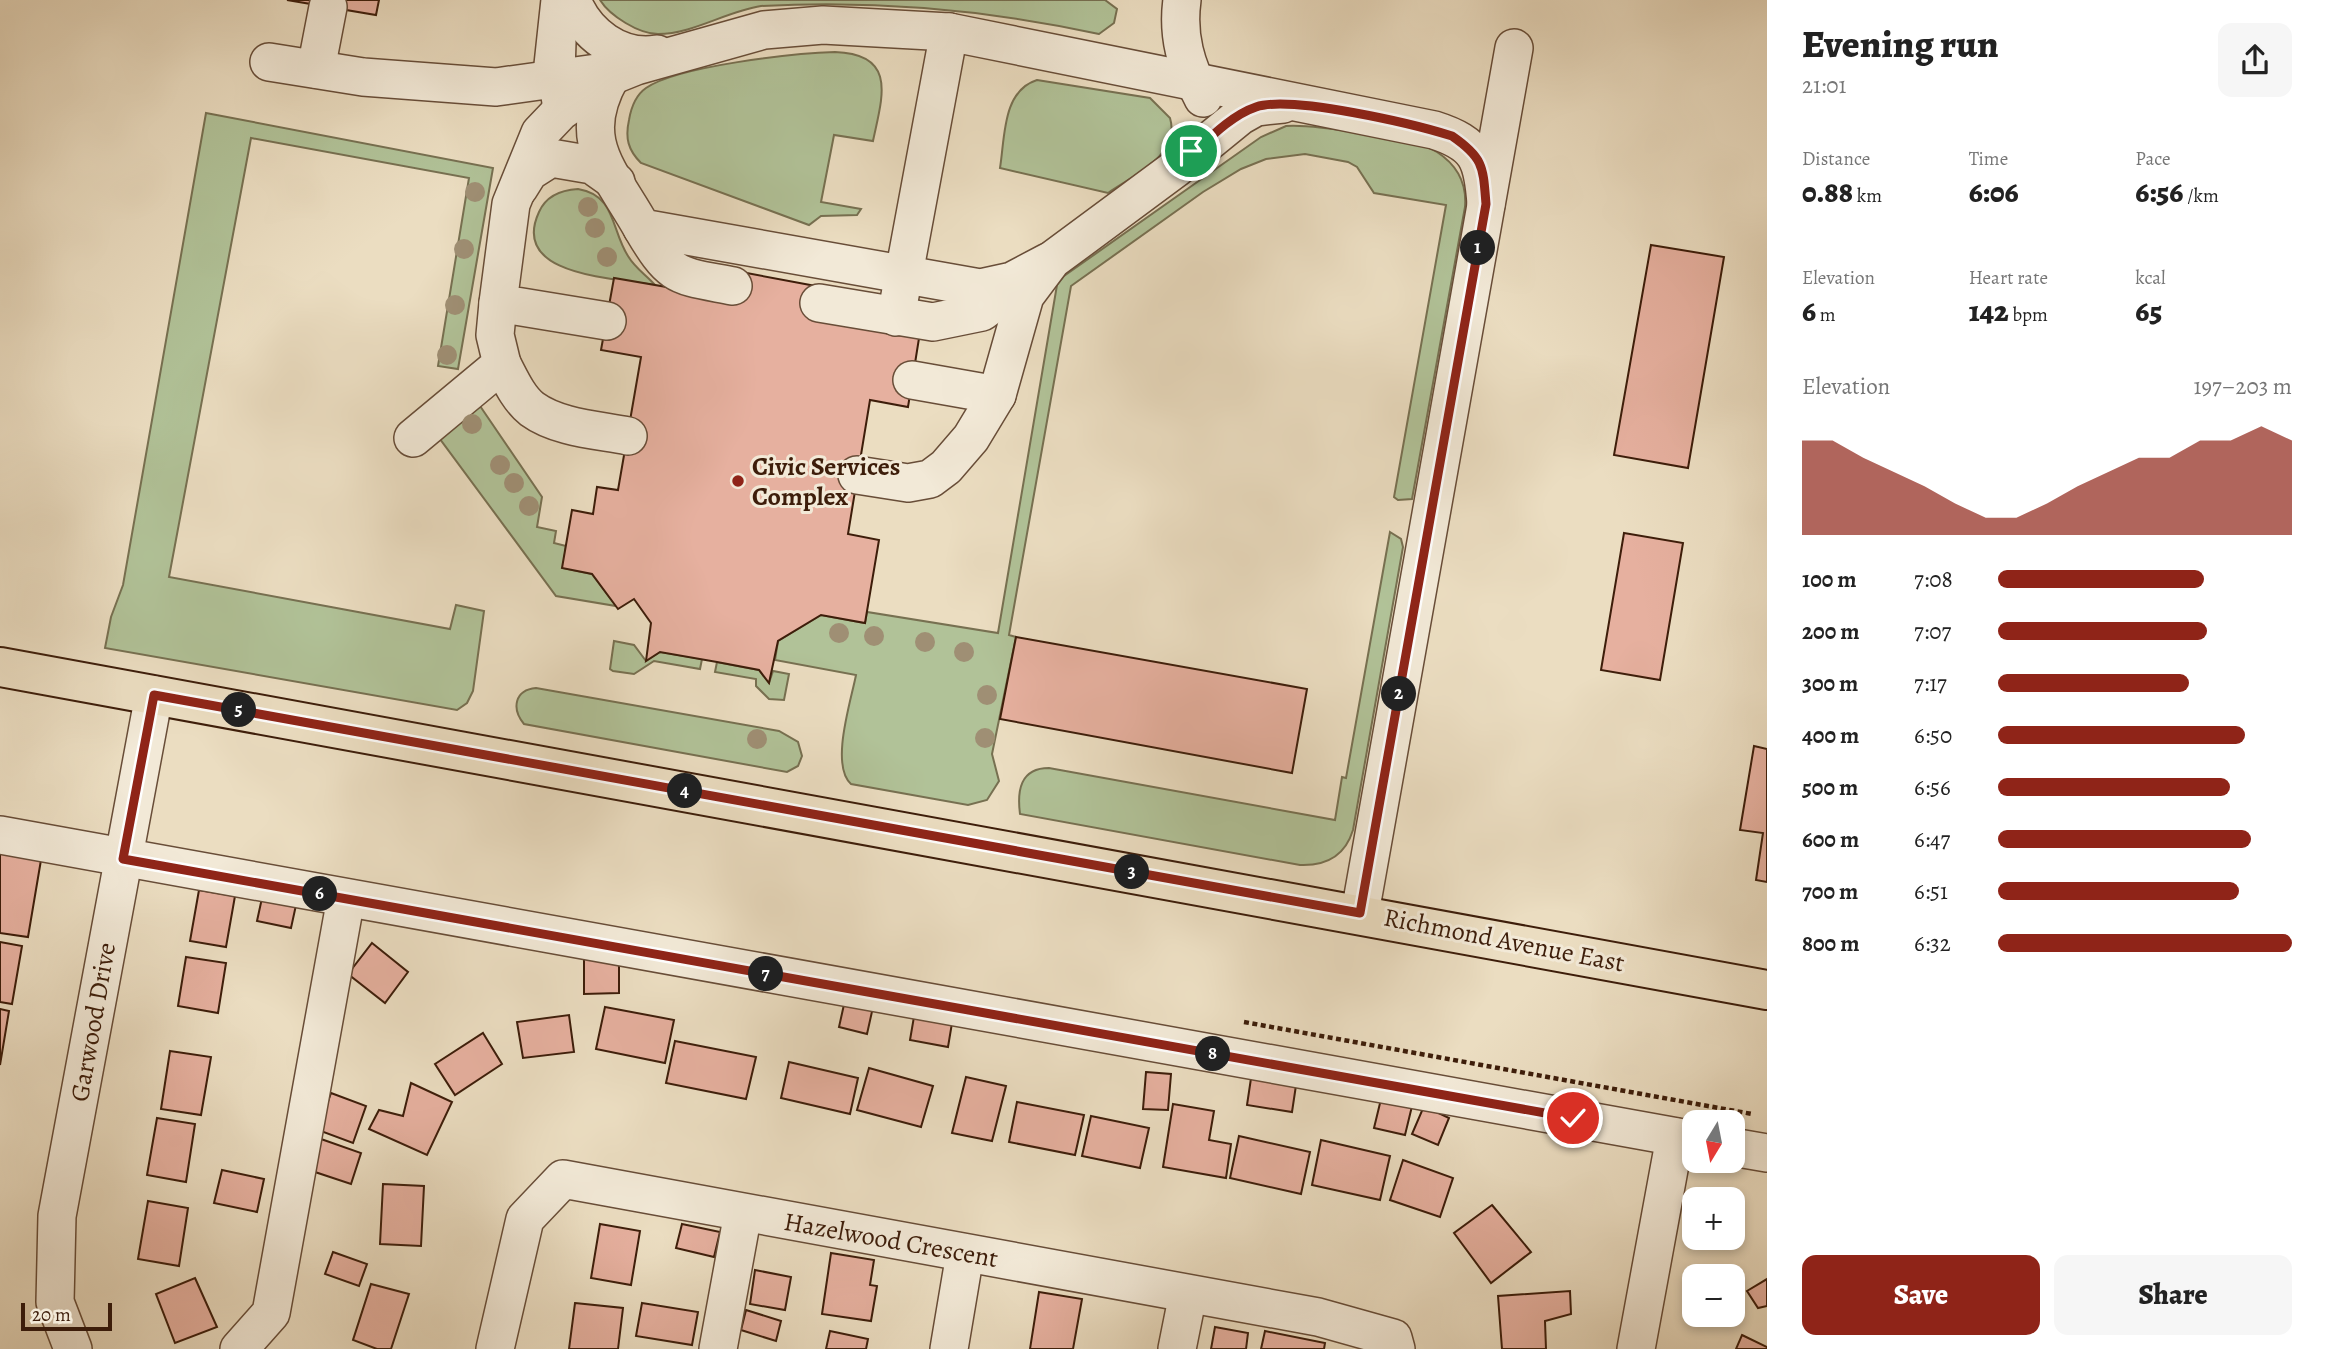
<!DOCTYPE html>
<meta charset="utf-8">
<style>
body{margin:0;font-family:Alegreya,serif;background:#f6f6f6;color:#222;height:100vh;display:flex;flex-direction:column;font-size:26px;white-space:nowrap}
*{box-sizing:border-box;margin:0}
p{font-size:23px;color:#767676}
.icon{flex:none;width:38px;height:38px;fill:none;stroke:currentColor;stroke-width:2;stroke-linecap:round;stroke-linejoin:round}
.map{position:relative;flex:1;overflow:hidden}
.panel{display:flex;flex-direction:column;background:#fff;width:560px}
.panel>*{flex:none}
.needle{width:46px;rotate:190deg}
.buttons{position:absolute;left:1682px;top:1110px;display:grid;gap:14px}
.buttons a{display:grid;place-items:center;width:63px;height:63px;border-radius:14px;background:#fff;box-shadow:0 4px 10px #0003;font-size:35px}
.scale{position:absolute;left:21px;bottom:18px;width:91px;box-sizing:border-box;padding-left:7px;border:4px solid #3d1d0a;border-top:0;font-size:19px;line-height:24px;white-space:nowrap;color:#3d1d0a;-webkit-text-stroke:5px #f2e9d7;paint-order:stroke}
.pin{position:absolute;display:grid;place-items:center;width:60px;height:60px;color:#fff;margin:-30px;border:4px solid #fff;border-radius:50%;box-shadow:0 2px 7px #0007}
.km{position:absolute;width:35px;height:35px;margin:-18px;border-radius:50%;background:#222;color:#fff;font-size:19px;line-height:35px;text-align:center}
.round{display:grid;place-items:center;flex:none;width:74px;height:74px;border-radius:14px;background:#f6f6f6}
.overview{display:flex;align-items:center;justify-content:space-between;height:119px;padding:0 35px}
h1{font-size:38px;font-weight:800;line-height:52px}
.figures{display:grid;grid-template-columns:repeat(3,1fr);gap:10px;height:119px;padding:7px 35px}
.figures div{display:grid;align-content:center}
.figures b{font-size:30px;font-weight:800}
.figures small{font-size:19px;font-weight:400}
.figures p{font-size:19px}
.chart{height:196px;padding:14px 35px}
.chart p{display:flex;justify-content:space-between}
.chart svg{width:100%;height:126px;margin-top:7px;fill:#8f2418;opacity:.7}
.cta{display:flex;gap:14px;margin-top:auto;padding:14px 35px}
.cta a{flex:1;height:80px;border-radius:14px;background:#8f2418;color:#fff;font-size:28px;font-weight:800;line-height:80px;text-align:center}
.cta a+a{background:#f6f6f6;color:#222}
ul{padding:0 35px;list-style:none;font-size:23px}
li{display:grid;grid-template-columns:112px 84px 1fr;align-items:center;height:52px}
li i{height:18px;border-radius:9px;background:#8f2418}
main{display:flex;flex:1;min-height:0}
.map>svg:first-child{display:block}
.green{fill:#b1c298;stroke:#777051;stroke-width:2}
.building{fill:#e6b09f;stroke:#3d1d0a;stroke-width:2}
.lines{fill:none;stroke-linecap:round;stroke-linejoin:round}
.minor-casing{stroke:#684d38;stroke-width:40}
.major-casing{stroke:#3d1d0a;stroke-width:42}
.path{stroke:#3d1d0a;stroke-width:4.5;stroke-dasharray:5 3.5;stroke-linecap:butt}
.minor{stroke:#f2e9d7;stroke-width:37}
.major{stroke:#ebddc1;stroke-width:38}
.tree{fill:#9f8f74}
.route-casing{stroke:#fff;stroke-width:14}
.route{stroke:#8f2418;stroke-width:9}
.poi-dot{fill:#8f2418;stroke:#f2e9d7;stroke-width:2.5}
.labels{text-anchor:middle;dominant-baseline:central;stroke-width:6;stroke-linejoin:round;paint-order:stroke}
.poi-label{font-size:26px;font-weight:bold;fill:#3d1d0a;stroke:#f2e9d7;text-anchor:start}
.street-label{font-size:26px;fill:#3d1d0a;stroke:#f2e9d7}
</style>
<main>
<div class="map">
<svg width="1767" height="1349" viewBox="0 0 1767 1349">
<rect width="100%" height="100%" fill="#ebddc1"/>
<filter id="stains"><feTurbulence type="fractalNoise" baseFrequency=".00286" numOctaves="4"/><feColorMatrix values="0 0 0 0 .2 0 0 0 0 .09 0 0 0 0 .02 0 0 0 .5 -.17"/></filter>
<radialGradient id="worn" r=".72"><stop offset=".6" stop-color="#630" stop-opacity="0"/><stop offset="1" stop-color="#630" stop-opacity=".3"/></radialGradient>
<g class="green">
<path d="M600,0H1105L1117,9L1114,23L1099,34C989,10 874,0 761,6C727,11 693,34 658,34C639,34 610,16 600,0Z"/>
<path d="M835,52C898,54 882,98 873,141L834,135L821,202L861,209L857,215L821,216L809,225L641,163C628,150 625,138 629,120C631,108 636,95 646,88C678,66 795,53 835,52Z"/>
<path d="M1037,80L1150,98L1170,118C1181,155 1134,175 1108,193L1000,168C1005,138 1002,91 1037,80Z"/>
<path d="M206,113L493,168L458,369L438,366L469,178L251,138L169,577L450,629L456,605L484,611L473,691L467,703L457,710L105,648L111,617L123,585Z"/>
<path d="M1286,126C1310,124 1418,139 1437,152C1457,165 1467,183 1465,207L1412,499L1398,500L1394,497L1446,205L1374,193L1357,167L1348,162L1305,154L1266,159L1241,169L1203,192L1071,286L1009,635L1016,637L992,754L999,781L987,800L968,805L851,784C830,765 851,701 856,675L775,660L778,641L821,615L865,623L867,612L998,633L1057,285L1064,276L1261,137Z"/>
<path d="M578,189C616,195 611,230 628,256C635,268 646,275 655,285C617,278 509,277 539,212C546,196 561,190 578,189Z"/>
<path d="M478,403L542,497L537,527L556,531L554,543L566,546L563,568L592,574L616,606L556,596L440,439Z"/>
<path d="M1390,532L1401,539L1403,547L1353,830C1345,856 1326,866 1300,865L1020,814C1017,791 1020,768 1049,768L1335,820L1342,777L1346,778Z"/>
<path d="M614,641L634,645L646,661L660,652L702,659L700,669L654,661L634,674L613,671L610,669Z"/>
<path d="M717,662L759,670L769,683L773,671L789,674L784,700L769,699L756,686V679L715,672Z"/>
<path d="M536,688L779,731L798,742L802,756L798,766L787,772L524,724C511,708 515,690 536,688Z"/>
</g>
<g class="building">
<path d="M287,0H379L376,15Z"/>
<path d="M1651,245L1724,257L1688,468L1614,455Z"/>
<path d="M736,271L821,287L920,332L908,407L870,400L848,534L879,540L865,623L821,615L778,641L769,683L759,670L717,662L660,652L646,661L651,623L634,599L618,609L592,574L562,568L572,510L593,514L597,487L618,490L641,357L601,350L614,278L731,298Z"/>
<path d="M1624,533L1683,543L1660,680L1601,670Z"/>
<path d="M1016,637L1307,689L1292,773L1000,719Z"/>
<path d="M1754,746L1767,749V882L1756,880L1763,833L1740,830Z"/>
<path d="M0,848L42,854L28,937L0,933Z"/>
<path d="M199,890L235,896L226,947L190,941Z"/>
<path d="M262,898L296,905L291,928L257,921Z"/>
<path d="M0,942L22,946L12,1004L0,1002Z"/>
<path d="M372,943L408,972L385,1003L348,974Z"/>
<path d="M619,952V993L584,994V953Z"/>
<path d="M186,957L226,963L218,1013L178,1006Z"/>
<path d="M847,991L875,998L867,1034L839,1027Z"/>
<path d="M916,1005L954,1011L948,1047L910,1040Z"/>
<path d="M605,1007L674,1020L665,1063L596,1049Z"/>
<path d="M0,1009L9,1011L0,1065Z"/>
<path d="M569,1015L574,1052L523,1058L517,1022Z"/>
<path d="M483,1033L502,1064L455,1095L435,1064Z"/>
<path d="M675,1041L756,1057L746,1099L666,1083Z"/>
<path d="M170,1051L211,1057L201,1115L161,1109Z"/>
<path d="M789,1062L858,1078L850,1114L781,1098Z"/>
<path d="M1253,1065L1298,1072L1292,1112L1247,1105Z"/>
<path d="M869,1068L933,1086L921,1127L857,1110Z"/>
<path d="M1146,1072L1171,1074L1168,1110L1143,1109Z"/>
<path d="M966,1077L1006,1086L992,1141L952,1133Z"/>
<path d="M411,1083L452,1102L427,1155L369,1129L379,1110L403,1116Z"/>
<path d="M331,1093L366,1106L353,1143L318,1130Z"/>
<path d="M1382,1095L1413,1102L1405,1135L1374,1128Z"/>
<path d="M1017,1102L1084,1115L1075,1155L1009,1142Z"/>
<path d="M1173,1104L1214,1111L1209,1140L1231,1144L1226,1178L1163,1167Z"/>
<path d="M1424,1106L1449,1118L1438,1145L1412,1134Z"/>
<path d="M1091,1116L1149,1128L1140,1168L1082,1156Z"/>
<path d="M157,1118L195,1124L186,1182L147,1175Z"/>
<path d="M1239,1136L1310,1152L1301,1194L1230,1178Z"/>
<path d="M321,1139L361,1153L351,1184L312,1171Z"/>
<path d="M1321,1140L1390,1156L1380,1200L1312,1185Z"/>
<path d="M1403,1160L1453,1178L1440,1217L1390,1200Z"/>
<path d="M222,1170L264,1179L257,1212L214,1203Z"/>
<path d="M383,1184L424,1186L421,1246L380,1244Z"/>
<path d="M148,1201L188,1208L179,1266L138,1259Z"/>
<path d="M1492,1205L1531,1252L1491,1283L1454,1233Z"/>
<path d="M600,1224L640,1231L631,1285L591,1278Z"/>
<path d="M682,1224L720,1232L714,1257L676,1248Z"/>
<path d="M333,1252L367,1264L359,1286L325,1274Z"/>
<path d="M831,1253L874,1260L870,1285L877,1286L871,1321L822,1314Z"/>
<path d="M755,1270L791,1277L785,1310L750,1304Z"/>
<path d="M195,1278L217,1327L175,1343L156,1294Z"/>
<path d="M1767,1279V1306L1758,1308L1747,1291Z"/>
<path d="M371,1284L409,1294L391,1349H377L353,1340Z"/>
<path d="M1570,1291L1571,1314L1545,1321L1546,1349H1502L1498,1296Z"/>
<path d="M1039,1292L1082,1299L1073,1349H1030Z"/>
<path d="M575,1303L623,1308L618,1349H569Z"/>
<path d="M642,1303L698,1312L692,1345L636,1336Z"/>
<path d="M746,1310L781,1321L776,1341L741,1330Z"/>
<path d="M1215,1327L1248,1333L1246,1349H1211Z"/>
<path d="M830,1331L868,1339L866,1349H826Z"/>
<path d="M1265,1331L1325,1343L1324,1349H1261Z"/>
<path d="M1742,1335L1767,1347V1349H1736Z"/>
</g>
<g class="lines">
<defs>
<g id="minor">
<path d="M572,0C585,34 619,60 657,54"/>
<path d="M1182,0C1177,36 1186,66 1203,98"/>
<path d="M557,42L556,72L561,102"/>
<path d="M269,62L363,77L496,87L611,71"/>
<path d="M553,65L560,0"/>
<path d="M316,69L328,7"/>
<path d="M611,76C574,141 610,171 642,228L980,288L1012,281L1048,262"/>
<path d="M519,188L529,172L551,158L592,165L616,182"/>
<path d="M642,228C672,279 676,275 733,286"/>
<path d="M819,303L933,322L982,312L1017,286"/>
<path d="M896,317L949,32"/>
<path d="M607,321L498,303L511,204L540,133L560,112L611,76L636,66L764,30L823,25L949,32L1434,130C1478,144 1483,160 1486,204"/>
<path d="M502,364C510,379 518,398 532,409C558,428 598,430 628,436"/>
<path d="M912,380L997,395"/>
<path d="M413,438L502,364L495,335L498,303"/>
<path d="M857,475L908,483L930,479L946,467L971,438L997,395L1025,296L1052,260L1175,169L1240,116L1256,107L1283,104"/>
<path d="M0,835L1694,1140"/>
<path d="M1360,913L1514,48"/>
<path d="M1732,1147L1767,1153"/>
<path d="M73,1349L55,1302L57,1216L154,695"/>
<path d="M239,1349L271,1313L346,898"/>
<path d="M495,1349L525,1219L563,1179L1318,1317L1393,1338L1396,1349"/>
<path d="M718,1349L743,1213"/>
<path d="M949,1349L965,1254"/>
<path d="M1177,1349L1188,1294"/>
<path d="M1636,1349L1675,1137"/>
</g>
<path id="major" d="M0,667L1767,990"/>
</defs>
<use href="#minor" class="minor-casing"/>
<use href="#major" class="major-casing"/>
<path class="path" d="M1244,1022L1752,1114"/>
<use href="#minor" class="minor"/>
<use href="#major" class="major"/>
</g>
<g class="tree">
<circle cx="475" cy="192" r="10"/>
<circle cx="588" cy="207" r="10"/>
<circle cx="595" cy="228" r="10"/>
<circle cx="464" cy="249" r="10"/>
<circle cx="607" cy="257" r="10"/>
<circle cx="455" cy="305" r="10"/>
<circle cx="447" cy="355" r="10"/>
<circle cx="472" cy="424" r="10"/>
<circle cx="500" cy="465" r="10"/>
<circle cx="514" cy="483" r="10"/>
<circle cx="529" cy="506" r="10"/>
<circle cx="839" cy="633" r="10"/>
<circle cx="874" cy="636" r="10"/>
<circle cx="925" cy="642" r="10"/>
<circle cx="964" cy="652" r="10"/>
<circle cx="987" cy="695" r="10"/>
<circle cx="985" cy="738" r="10"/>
<circle cx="757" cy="739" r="10"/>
</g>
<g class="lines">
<defs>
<path id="route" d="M1191,151L1175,169C1199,150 1226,117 1256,107C1291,95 1414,124 1452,136C1484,158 1483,167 1486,204L1360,913L154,695L123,859L1573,1118"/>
</defs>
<use href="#route" class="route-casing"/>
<use href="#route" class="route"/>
</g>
<circle class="poi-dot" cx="738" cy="481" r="7"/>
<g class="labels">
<g class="poi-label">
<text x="752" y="466">Civic Services<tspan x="752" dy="30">Complex</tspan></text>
</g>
<g class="street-label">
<text transform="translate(1504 940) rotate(11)">Richmond Avenue East</text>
<text transform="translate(93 1022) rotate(-80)">Garwood Drive</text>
<text transform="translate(891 1240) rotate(10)">Hazelwood Crescent</text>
</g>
</g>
<rect width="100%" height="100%" filter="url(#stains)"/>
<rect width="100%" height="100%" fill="url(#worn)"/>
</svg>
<div class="buttons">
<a><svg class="needle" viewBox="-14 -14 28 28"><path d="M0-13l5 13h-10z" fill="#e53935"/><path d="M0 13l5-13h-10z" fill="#767676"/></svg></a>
<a>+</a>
<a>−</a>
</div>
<div class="scale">20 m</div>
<div class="pin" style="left:1191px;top:151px;background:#1e9e55"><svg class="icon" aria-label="arrive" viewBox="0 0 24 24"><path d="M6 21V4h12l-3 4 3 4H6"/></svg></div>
<div class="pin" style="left:1573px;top:1118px;background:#d93025"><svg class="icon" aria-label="check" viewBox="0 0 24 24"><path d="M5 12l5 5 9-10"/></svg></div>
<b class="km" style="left:1478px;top:248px">1</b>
<b class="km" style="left:1399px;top:694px">2</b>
<b class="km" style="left:1132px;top:872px">3</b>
<b class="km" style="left:685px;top:791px">4</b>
<b class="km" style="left:239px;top:710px">5</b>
<b class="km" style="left:320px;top:894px">6</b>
<b class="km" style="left:766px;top:974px">7</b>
<b class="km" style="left:1213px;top:1054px">8</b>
</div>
<section class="panel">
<div class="overview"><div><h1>Evening run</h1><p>21:01</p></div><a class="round"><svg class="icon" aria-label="share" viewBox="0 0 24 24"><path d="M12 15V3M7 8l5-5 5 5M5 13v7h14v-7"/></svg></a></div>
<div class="figures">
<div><p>Distance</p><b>0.88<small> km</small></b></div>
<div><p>Time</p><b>6:06</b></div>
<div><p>Pace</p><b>6:56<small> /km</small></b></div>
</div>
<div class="figures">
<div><p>Elevation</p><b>6<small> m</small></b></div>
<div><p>Heart rate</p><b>142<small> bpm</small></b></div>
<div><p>kcal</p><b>65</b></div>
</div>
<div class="chart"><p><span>Elevation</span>197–203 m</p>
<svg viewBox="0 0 160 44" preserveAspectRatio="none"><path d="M0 44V11L10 11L20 17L30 22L40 27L50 33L60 38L70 38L80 33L90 27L100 22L110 17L120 17L130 11L140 11L150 6L160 11V44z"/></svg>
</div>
<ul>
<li><b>100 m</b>7:08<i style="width:70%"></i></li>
<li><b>200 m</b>7:07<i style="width:71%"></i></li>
<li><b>300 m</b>7:17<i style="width:65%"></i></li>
<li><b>400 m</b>6:50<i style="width:84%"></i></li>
<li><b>500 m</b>6:56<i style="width:79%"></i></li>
<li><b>600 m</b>6:47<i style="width:86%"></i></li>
<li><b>700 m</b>6:51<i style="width:82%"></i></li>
<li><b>800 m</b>6:32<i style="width:100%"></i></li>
</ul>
<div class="cta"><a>Save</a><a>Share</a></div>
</section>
</main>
